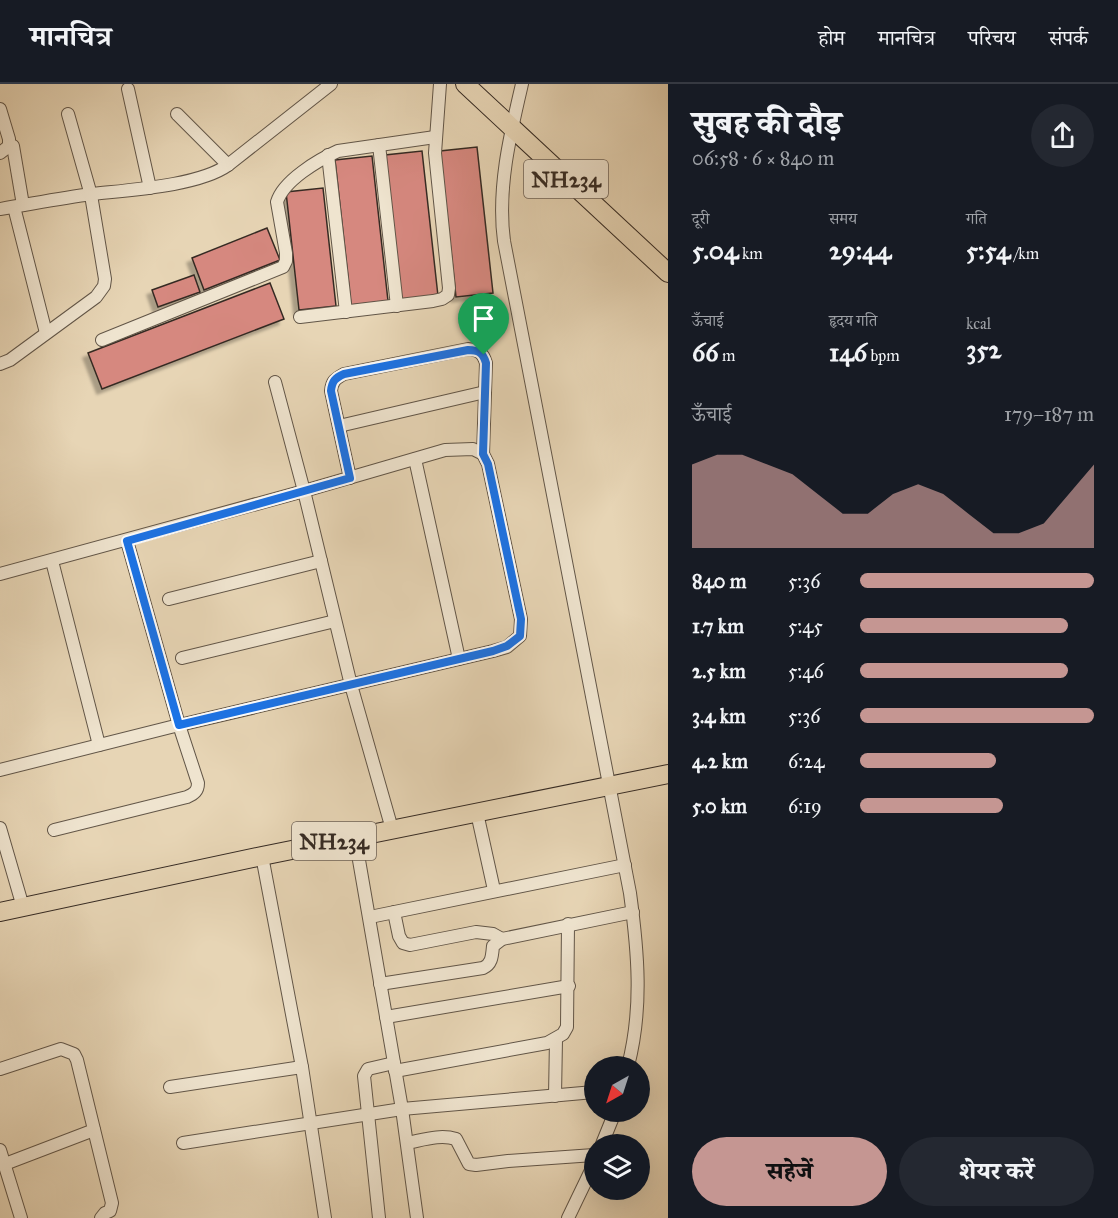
<!DOCTYPE html>
<html lang="hi">
<meta charset="utf-8">
<style>
body{margin:0;font-family:"IM FELL Great Primer","Noto Serif Devanagari",serif;background:#242831;color:#f1f3f6;height:100vh;display:flex;flex-direction:column;font-size:22px;white-space:nowrap}
*{box-sizing:border-box;margin:0}
p{font-size:20px;color:#9ea1a6}
.icon{flex:none;width:33px;height:33px;fill:none;stroke:currentColor;stroke-width:2;stroke-linecap:round;stroke-linejoin:round}
.map{position:relative;flex:1;overflow:hidden}
.panel{display:flex;flex-direction:column;background:#171b24;width:450px}
.panel>*{flex:none}
.needle{width:39px;rotate:219deg}
.controls{position:absolute;left:584px;top:972px;display:grid;gap:12px}
.controls a{display:grid;place-items:center;width:66px;height:66px;border-radius:50%;background:#171b24;box-shadow:0 6px 24px #0002;font-size:30px}
.pin{position:absolute;display:grid;place-items:center;width:51px;height:51px;color:#fff;margin:-62px -26px;border-radius:50% 50% 50% 0;rotate:-45deg;box-shadow:0 0 6px #0007}
.pin .icon{rotate:45deg}
.round{display:grid;place-items:center;flex:none;width:63px;height:63px;border-radius:32px;background:#242831}
.head{display:flex;align-items:center;justify-content:space-between;height:102px;padding:0 24px}
h1{font-size:33px;font-weight:800;line-height:45px}
.metrics{display:grid;grid-template-columns:repeat(3,1fr);gap:9px;height:102px;padding:6px 24px}
.metrics div{display:grid;align-content:center}
.metrics b{font-size:26px;font-weight:800}
.metrics small{font-size:16px;font-weight:400}
.metrics p{font-size:16px}
.chart{height:168px;padding:12px 24px}
.chart p{display:flex;justify-content:space-between}
.chart svg{width:100%;height:108px;margin-top:6px;fill:#c59692;opacity:.7}
.button{display:flex;gap:12px;margin-top:auto;padding:12px 24px}
.button a{flex:1;height:69px;border-radius:36px;background:#c59692;color:#111;font-size:24px;font-weight:800;line-height:69px;text-align:center}
.button a+a{background:#242831;color:#f1f3f6}
ul{padding:0 24px;list-style:none;font-size:20px}
li{display:grid;grid-template-columns:96px 72px 1fr;align-items:center;height:45px}
li i{height:15px;border-radius:8px;background:#c59692}
header{display:flex;align-items:center;gap:36px;box-sizing:border-box;height:84px;padding:0 30px;background:#171b24;border-bottom:2px solid #363941}
header strong{font-size:28px}
nav{display:flex;gap:33px;margin-inline-start:auto;font-size:21px}
main{display:flex;flex:1;min-height:0}
.map>svg:first-child{display:block}
.building{fill:#d6887f;stroke:#362b24;stroke-width:1.5;filter:url(#shadow)}
.lines{fill:none;stroke-linecap:round;stroke-linejoin:round}
.minor-casing{stroke:#625648;stroke-width:14}
.highway-casing{stroke:#362b24;stroke-width:20}
.minor{stroke:#efe4cf;stroke-width:12}
.highway{stroke:#e7d5b5;stroke-width:18}
.route-casing{stroke:#fff;stroke-width:12}
.route{stroke:#1a73e8;stroke-width:8}
.labels{text-anchor:middle;dominant-baseline:central;stroke-width:4.5;stroke-linejoin:round;paint-order:stroke}
.shield{fill:#efe4cf;stroke:#6e6257;stroke-width:1.5}
.shield-label{font-size:22px;font-weight:bold;fill:#362b24}
</style>
<header>
<strong>मानचित्र</strong>
<nav><a>होम</a><a>मानचित्र</a><a>परिचय</a><a>संपर्क</a></nav>
</header>
<main>
<div class="map">
<svg width="668" height="1134" viewBox="0 0 668 1134">
<defs>
<filter id="shadow"><feDropShadow dx="-5" dy="5" stdDeviation="1.5" flood-color="#0004"/></filter>
</defs>
<rect width="100%" height="100%" fill="#e7d5b5"/>
<filter id="stains"><feTurbulence type="fractalNoise" baseFrequency=".00333" numOctaves="4"/><feColorMatrix values="0 0 0 0 .2 0 0 0 0 .09 0 0 0 0 .02 0 0 0 .5 -.17"/></filter>
<radialGradient id="worn" r=".72"><stop offset=".6" stop-color="#630" stop-opacity="0"/><stop offset="1" stop-color="#630" stop-opacity=".3"/></radialGradient>
<g class="building">
<path d="M477,63L493,209L456,213L440,67Z"/>
<path d="M422,67L438,212L401,216L385,71Z"/>
<path d="M372,72L388,217L351,221L335,76Z"/>
<path d="M323,104L336,222L299,226L286,108Z"/>
<path d="M267,144L280,176L204,206L192,174Z"/>
<path d="M194,191L200,208L158,223L152,206Z"/>
<path d="M270,199L284,235L102,305L88,269Z"/>
</g>
<g class="lines">
<defs>
<g id="minor">
<path d="M522,0C510,51 497,105 504,157L630,809C638,868 643,924 628,982"/>
<path d="M128,5L150,104"/>
<path d="M0,25L9,55V62L0,69"/>
<path d="M177,30L228,81"/>
<path d="M379,61L397,222"/>
<path d="M13,62L23,121"/>
<path d="M328,71L346,228"/>
<path d="M14,123L46,249"/>
<path d="M0,125C31,120 61,114 92,110C128,106 199,102 228,81L331,0"/>
<path d="M300,233L433,217L442,215L448,211L449,204L435,69L440,0"/>
<path d="M102,256L283,183L286,177V169L277,118C283,97 318,76 338,67L435,53"/>
<path d="M0,280L10,276L96,213L104,202L105,195L91,111L68,30"/>
<path d="M275,298L304,407L351,601L392,745"/>
<path d="M339,342L485,308"/>
<path d="M415,375L459,575"/>
<path d="M350,394L331,307C332,297 335,295 344,290L468,265C479,266 483,269 486,279L483,370"/>
<path d="M52,477L99,661"/>
<path d="M0,490L304,407L445,366L473,365L483,370L488,380L521,535L520,552L507,563L493,567L171,643L0,686"/>
<path d="M169,515L321,477"/>
<path d="M182,574L335,537"/>
<path d="M477,729L494,806"/>
<path d="M0,744L23,823"/>
<path d="M54,746L187,713C194,710 198,707 198,699L179,641L127,457"/>
<path d="M355,753L402,1025L417,1134"/>
<path d="M262,772L302,983L325,1134"/>
<path d="M394,828L399,852L403,859L410,861L476,848L493,850L502,855"/>
<path d="M370,833L625,781"/>
<path d="M380,900L483,884C492,880 492,872 493,862L502,855L633,828"/>
<path d="M386,933L569,902"/>
<path d="M0,985L61,965L74,970L77,976L112,1119L110,1127L105,1129L101,1134"/>
<path d="M395,987L547,959L563,950L567,943L568,840"/>
<path d="M170,1003L302,983"/>
<path d="M555,1012L556,955"/>
<path d="M183,1059L402,1025L594,1008"/>
<path d="M407,1059C423,1056 440,1050 456,1055L469,1080L476,1081L508,1077L594,1071"/>
<path d="M602,1060L615,1028"/>
<path d="M0,1066L21,1134"/>
<path d="M5,1080L94,1046"/>
<path d="M379,1134L364,992L368,985L394,979"/>
<path d="M568,1134L594,1080"/>
</g>
<g id="highway">
<path d="M465,0L668,189"/>
<path d="M0,828L262,772L668,690"/>
</g>
</defs>
<use href="#minor" class="minor-casing"/>
<use href="#highway" class="highway-casing"/>
<use href="#minor" class="minor"/>
<use href="#highway" class="highway"/>
</g>
<g class="lines">
<defs>
<path id="route" d="M468,266C479,266 483,269 486,279L483,370L488,380L521,535L520,552L507,562L493,567L179,641L127,457L350,394L331,307C332,297 335,294 344,290Z"/>
</defs>
<use href="#route" class="route-casing"/>
<use href="#route" class="route"/>
</g>
<g class="labels">
<g class="shield">
<rect x="524" y="76" width="84" height="38" rx="4.5"/>
<rect x="292" y="738" width="84" height="38" rx="4.5"/>
</g>
<g class="shield-label">
<text x="566" y="95">NH234</text>
<text x="334" y="757">NH234</text>
</g>
</g>
<rect width="100%" height="100%" filter="url(#stains)"/>
<rect width="100%" height="100%" fill="url(#worn)"/>
</svg>
<div class="controls">
<a><svg class="needle" viewBox="-14 -14 28 28"><path d="M0-13l5 13h-10z" fill="#e53935"/><path d="M0 13l5-13h-10z" fill="#9ea1a6"/></svg></a>
<a><svg class="icon" aria-label="layers" viewBox="0 0 24 24"><path d="M12 4l9 5-9 5-9-5zM3 14l9 5 9-5"/></svg></a>
</div>
<div class="pin" style="left:484px;top:271px;background:#1e9e55"><svg class="icon" aria-label="arrive" viewBox="0 0 24 24"><path d="M6 21V4h12l-3 4 3 4H6"/></svg></div>
</div>
<section class="panel">
<div class="head"><div><h1>सुबह की दौड़</h1><p>06:58 · 6 × 840 m</p></div><a class="round"><svg class="icon" aria-label="share" viewBox="0 0 24 24"><path d="M12 15V3M7 8l5-5 5 5M5 13v7h14v-7"/></svg></a></div>
<div class="metrics">
<div><p>दूरी</p><b>5.04<small> km</small></b></div>
<div><p>समय</p><b>29:44</b></div>
<div><p>गति</p><b>5:54<small> /km</small></b></div>
</div>
<div class="metrics">
<div><p>ऊँचाई</p><b>66<small> m</small></b></div>
<div><p>हृदय गति</p><b>146<small> bpm</small></b></div>
<div><p>kcal</p><b>352</b></div>
</div>
<div class="chart"><p><span>ऊँचाई</span>179–187 m</p>
<svg viewBox="0 0 160 44" preserveAspectRatio="none"><path d="M0 44V10L10 6L20 6L30 10L40 14L50 22L60 30L70 30L80 22L90 18L100 22L110 30L120 38L130 38L140 34L150 22L160 10V44z"/></svg>
</div>
<ul>
<li><b>840 m</b>5:36<i style="width:100%"></i></li>
<li><b>1.7 km</b>5:45<i style="width:89%"></i></li>
<li><b>2.5 km</b>5:46<i style="width:89%"></i></li>
<li><b>3.4 km</b>5:36<i style="width:100%"></i></li>
<li><b>4.2 km</b>6:24<i style="width:58%"></i></li>
<li><b>5.0 km</b>6:19<i style="width:61%"></i></li>
</ul>
<div class="button"><a>सहेजें</a><a>शेयर करें</a></div>
</section>
</main>
